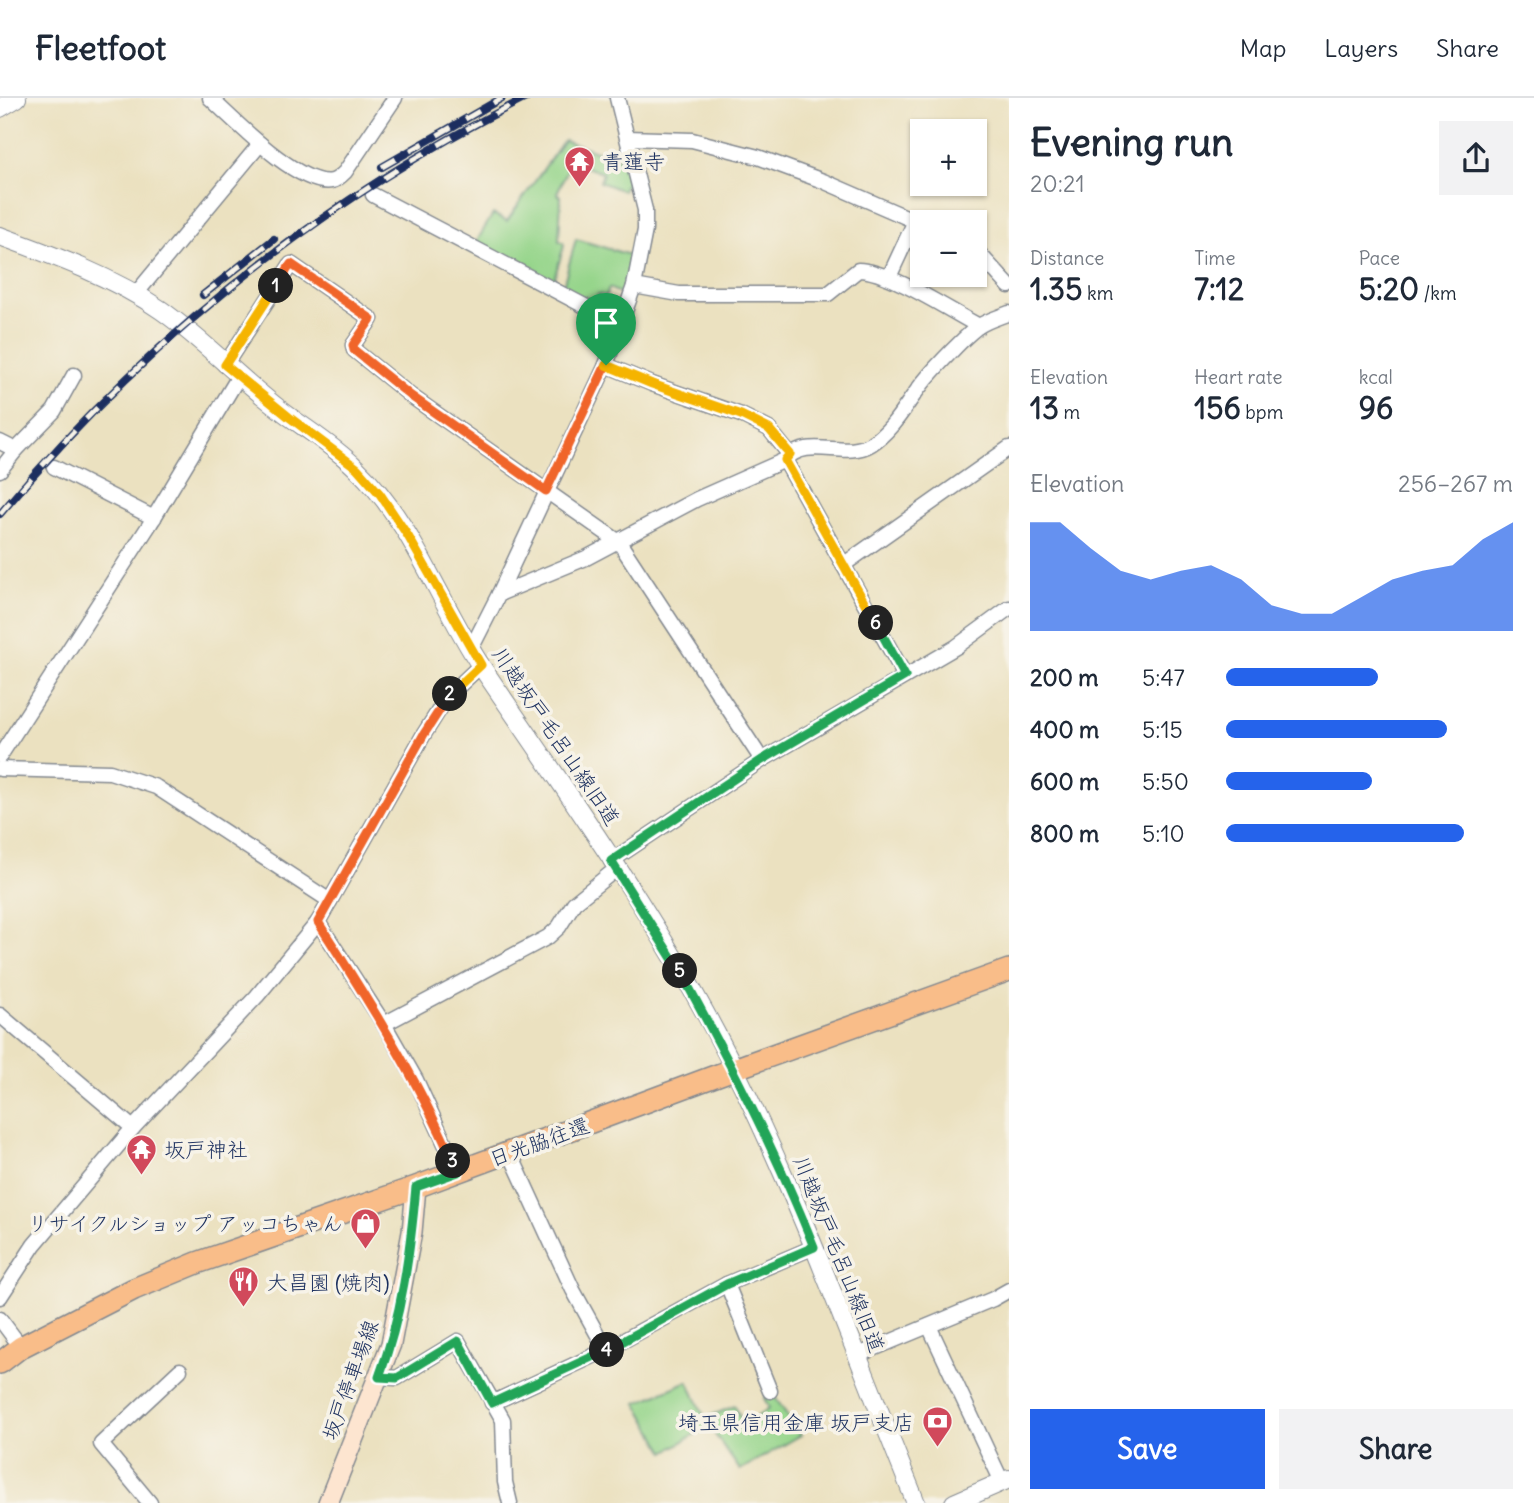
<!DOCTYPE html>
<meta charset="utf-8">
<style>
body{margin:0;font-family:Delius,"Klee One",sans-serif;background:#f2f2f3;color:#1f2937;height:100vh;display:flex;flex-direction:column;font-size:26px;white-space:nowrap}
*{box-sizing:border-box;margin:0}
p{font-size:23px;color:#747a83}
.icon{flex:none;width:38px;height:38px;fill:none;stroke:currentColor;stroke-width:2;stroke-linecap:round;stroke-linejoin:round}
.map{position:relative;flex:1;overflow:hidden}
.panel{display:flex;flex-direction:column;background:#fff;width:525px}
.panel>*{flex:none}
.controls{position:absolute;left:910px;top:21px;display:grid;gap:14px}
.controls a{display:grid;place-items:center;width:77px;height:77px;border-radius:0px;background:#fff;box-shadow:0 2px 5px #0004;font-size:35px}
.pin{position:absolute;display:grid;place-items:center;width:60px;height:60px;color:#fff;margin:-72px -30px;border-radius:50% 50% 50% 0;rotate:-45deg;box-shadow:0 0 7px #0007}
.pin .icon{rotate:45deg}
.km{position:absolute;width:35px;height:35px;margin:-18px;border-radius:50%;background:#222;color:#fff;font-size:19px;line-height:35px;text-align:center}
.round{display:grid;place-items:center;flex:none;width:74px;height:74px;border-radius:0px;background:#f2f2f3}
.overview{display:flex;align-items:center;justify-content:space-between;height:119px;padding:0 21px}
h1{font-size:38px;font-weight:700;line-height:52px}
.figures{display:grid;grid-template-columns:repeat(3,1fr);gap:10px;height:119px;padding:7px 21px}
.figures div{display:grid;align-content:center}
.figures b{font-size:30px;font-weight:700}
.figures small{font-size:19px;font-weight:400}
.figures p{font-size:19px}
.chart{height:196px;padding:14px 21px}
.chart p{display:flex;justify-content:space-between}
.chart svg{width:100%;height:126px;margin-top:7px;fill:#2563eb;opacity:.7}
.primary-button{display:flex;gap:14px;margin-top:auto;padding:14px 21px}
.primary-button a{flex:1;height:80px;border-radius:0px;background:#2563eb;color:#fff;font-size:28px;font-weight:700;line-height:80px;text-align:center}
.primary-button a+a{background:#f2f2f3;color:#1f2937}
ul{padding:0 21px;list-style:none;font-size:23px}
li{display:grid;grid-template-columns:112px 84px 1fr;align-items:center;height:52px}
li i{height:18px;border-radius:9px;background:#2563eb}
header{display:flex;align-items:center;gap:42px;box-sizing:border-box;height:98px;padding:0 35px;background:#fff;border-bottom:2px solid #e0e1e3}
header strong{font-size:33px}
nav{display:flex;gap:38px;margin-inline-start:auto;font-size:24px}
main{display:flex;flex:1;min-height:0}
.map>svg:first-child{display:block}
.green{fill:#96d58b;stroke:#588274;stroke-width:2}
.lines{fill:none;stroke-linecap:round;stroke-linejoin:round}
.minor-casing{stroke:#83888f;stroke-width:17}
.tertiary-casing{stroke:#83888f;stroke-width:20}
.secondary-casing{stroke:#83888f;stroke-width:22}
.primary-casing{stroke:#83888f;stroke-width:24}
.minor{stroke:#fff;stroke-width:14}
.tertiary{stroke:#fff;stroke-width:18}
.secondary{stroke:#fde5d0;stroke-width:19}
.primary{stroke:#f9bd89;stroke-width:21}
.rail-casing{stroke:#1b2f5e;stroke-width:8}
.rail{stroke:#f7f3e8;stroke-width:5;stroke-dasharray:16;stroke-linecap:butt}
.split-1-casing{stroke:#fff;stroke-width:14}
.split-2-casing{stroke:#fff;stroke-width:14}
.split-3-casing{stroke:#fff;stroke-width:14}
.split-4-casing{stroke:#fff;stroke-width:14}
.split-5-casing{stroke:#fff;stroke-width:14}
.split-6-casing{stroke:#fff;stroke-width:14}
.split-7-casing{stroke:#fff;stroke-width:14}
.split-1{stroke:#f0652b;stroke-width:9}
.split-2{stroke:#f5b400;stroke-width:9}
.split-3{stroke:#f0652b;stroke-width:9}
.split-4{stroke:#22a559;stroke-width:9}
.split-5{stroke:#22a559;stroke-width:9}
.split-6{stroke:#22a559;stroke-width:9}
.split-7{stroke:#f5b400;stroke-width:9}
.labels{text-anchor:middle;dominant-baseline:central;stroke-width:7;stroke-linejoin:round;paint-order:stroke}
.poi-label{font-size:21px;fill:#1b2f5e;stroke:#f7f3e8;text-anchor:start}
.street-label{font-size:21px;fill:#1b2f5e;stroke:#f7f3e8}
</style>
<header>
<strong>Fleetfoot</strong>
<nav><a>Map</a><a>Layers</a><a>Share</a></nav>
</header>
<main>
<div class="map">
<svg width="1009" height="1405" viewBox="0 0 1009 1405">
<rect width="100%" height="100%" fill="#f7f3e8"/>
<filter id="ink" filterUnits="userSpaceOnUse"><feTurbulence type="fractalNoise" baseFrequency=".0143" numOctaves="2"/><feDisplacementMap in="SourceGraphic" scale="14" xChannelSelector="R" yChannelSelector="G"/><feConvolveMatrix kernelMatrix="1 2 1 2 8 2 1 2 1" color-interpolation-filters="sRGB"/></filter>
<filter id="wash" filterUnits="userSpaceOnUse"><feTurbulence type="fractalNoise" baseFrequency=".00686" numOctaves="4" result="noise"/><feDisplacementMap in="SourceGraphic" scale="28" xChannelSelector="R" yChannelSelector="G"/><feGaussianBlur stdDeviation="1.57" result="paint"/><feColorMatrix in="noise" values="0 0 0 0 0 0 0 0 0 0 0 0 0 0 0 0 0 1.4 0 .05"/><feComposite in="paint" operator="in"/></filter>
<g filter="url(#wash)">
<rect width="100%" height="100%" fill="#ebe1c0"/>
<g class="green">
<path d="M564,42L625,63L632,90L625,87L623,93L600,84L603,75L571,64L557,95L561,99L559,143L563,144L564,148L553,184L475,146L493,116L507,123Z"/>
<path d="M576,141L633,158L624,197L609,190L606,198L598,196L593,208L565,192L563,188Z"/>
<path d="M688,1283L705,1320L735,1308L741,1321H754L769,1310L764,1300L774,1298L801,1337L740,1372L709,1328L665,1354L637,1305Z"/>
</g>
</g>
<g filter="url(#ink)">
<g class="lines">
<defs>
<g id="minor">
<path d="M210,0C233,21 300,90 332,83C337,82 341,78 345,74L395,0"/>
<path d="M628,40L692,42L758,59L823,83L922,126"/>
<path d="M373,97L621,227"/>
<path d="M975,151L1009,188"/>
<path d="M889,179L915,123"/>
<path d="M634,188L679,196H828L858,172C889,172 950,213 979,228"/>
<path d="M135,197L260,46"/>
<path d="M225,267L291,166L371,221L353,247L354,252L411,298L619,444L762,662"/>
<path d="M606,267L652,286L741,317L769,331L790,357"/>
<path d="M0,344L16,352L0,372"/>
<path d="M16,352L54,313L74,277"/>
<path d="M785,362L905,578"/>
<path d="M54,369L154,420"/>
<path d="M843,467L1009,350"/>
<path d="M499,496L586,460L697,401L785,362C808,337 845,362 871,346C895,331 908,302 926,281C936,269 967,236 979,228C988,222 1000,219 1009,215"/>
<path d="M471,551L499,496L606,267L634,188L645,132V112L617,0"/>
<path d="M0,658L150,426L239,278"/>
<path d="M0,671L110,674L156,689L330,803"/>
<path d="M611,763L762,662L956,549L1009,510"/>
<path d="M318,824L384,926L416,982L458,1074"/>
<path d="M0,917L133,1030"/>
<path d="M384,926L548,839L559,829L574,805L616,771"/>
<path d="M510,1055L573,1192L606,1252"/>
<path d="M727,1186L770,1293"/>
<path d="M0,1199L34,1147L133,1030L257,898L318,824L424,636L448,598L481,567"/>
<path d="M0,1221L21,1249"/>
<path d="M929,1228L1002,1384"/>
<path d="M856,1258L993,1201L1009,1192"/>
<path d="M379,1279L397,1280L458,1243L503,1322L505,1384L510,1405"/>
<path d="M492,1305L606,1252L727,1186L814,1149"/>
<path d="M150,1405L101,1346L180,1272"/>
</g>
<g id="tertiary">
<path d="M0,10L17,0"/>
<path d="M0,138C55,158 113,179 161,212C201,240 235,276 273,306C300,328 331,345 356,370C413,424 438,503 481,568C570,699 664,829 735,972C804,1112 857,1260 916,1405"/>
<path d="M954,1405L1009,1381"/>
</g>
<path id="secondary" d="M328,1405L391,1246L412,1134L416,1089"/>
<path id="primary" d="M0,1265L21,1249L134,1191L197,1165L416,1089L734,971L1009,872"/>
</defs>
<use href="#minor" class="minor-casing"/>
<use href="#tertiary" class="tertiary-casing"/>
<use href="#secondary" class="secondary-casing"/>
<use href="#primary" class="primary-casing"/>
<use href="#minor" class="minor"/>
<use href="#tertiary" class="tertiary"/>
<use href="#secondary" class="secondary"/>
<use href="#primary" class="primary"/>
<defs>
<g id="rail">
<path d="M382,69L502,0"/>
<path d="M203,197L274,141"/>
<path d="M0,416C146,242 323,101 526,0"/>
</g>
</defs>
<use href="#rail" class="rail-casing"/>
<use href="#rail" class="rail"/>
</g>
</g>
<g class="lines" filter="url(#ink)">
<defs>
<path id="split-1" d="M276,188L291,166L371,221L353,247L354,252L411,298L546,393L606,267"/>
<path id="split-2" d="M276,188L225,267L289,319L357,370L380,396L408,438L481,567L450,596"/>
<path id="split-3" d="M450,596L424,636L318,824C368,902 416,978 453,1063"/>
<path id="split-4" d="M453,1063L458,1074L416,1089C410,1154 402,1218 379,1279L397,1280L458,1243L492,1305L607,1252"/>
<path id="split-5" d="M607,1252L727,1186L814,1149C776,1053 729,962 680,873"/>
<path id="split-6" d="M680,873L611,763L762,662L905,578L876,525"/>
<path id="split-7" d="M606,267L652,286L741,317L769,331L790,356L785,362L876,525"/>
</defs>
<use href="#split-1" class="split-1-casing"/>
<use href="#split-2" class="split-2-casing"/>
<use href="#split-3" class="split-3-casing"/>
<use href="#split-4" class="split-4-casing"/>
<use href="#split-5" class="split-5-casing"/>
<use href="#split-6" class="split-6-casing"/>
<use href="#split-7" class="split-7-casing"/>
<use href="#split-1" class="split-1"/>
<use href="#split-2" class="split-2"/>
<use href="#split-3" class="split-3"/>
<use href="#split-4" class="split-4"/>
<use href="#split-5" class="split-5"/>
<use href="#split-6" class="split-6"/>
<use href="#split-7" class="split-7"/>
</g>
<defs>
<symbol id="temple-pin" viewBox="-11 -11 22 30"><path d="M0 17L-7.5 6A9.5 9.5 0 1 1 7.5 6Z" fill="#d1495b" stroke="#f7f3e8"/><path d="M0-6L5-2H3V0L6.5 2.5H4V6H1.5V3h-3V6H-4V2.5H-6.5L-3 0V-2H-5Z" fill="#fff"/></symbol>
<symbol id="shop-pin" viewBox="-11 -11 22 30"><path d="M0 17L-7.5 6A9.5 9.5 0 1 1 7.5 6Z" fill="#d1495b" stroke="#f7f3e8"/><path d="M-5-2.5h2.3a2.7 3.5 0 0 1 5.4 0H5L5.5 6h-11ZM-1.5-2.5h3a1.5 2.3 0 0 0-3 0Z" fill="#fff"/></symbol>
<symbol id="restaurant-pin" viewBox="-11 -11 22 30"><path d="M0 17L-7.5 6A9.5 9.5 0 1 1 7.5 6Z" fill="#d1495b" stroke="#f7f3e8"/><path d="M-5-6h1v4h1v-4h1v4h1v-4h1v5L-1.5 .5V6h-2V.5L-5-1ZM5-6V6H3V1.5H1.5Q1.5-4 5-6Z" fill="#fff"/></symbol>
<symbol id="bank-pin" viewBox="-11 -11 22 30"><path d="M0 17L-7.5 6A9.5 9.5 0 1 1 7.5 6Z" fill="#d1495b" stroke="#f7f3e8"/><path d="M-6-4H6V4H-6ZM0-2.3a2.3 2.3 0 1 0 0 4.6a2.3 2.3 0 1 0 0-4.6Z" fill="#fff"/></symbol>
</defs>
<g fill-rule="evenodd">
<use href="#temple-pin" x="562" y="46" width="35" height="47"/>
<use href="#temple-pin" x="124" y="1034" width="35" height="47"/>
<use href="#shop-pin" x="348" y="1108" width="35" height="47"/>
<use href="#restaurant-pin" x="226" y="1166" width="35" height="47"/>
<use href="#bank-pin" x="920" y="1306" width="35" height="47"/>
</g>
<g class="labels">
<g class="poi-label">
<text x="602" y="63">青蓮寺</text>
<text x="164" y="1051">坂戸神社</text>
<text x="343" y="1125" text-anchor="end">リサイクルショップ アッコちゃん</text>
<text x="267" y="1184">大昌園 (焼肉)</text>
<text x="914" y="1324" text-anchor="end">埼玉県信用金庫 坂戸支店</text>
</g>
<g class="street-label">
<text transform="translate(556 638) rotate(56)">川越坂戸毛呂山線旧道</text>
<text transform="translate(539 1044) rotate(-20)">日光脇往還</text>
<text transform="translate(839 1156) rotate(68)">川越坂戸毛呂山線旧道</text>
<text transform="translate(350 1282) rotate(-70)">坂戸停車場線</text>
</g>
</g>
</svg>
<div class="controls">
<a>+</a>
<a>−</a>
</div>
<div class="pin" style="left:606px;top:267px;background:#1e9e55"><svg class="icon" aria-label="arrive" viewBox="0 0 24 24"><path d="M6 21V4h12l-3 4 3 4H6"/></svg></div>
<b class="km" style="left:276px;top:188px">1</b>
<b class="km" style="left:450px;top:596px">2</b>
<b class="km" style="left:453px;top:1063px">3</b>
<b class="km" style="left:607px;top:1252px">4</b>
<b class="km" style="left:680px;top:873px">5</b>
<b class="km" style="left:876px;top:525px">6</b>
</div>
<section class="panel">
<div class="overview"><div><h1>Evening run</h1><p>20:21</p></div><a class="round"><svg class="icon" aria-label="share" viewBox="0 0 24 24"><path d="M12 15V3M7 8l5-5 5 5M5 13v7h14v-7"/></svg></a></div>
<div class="figures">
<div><p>Distance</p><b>1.35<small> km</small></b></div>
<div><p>Time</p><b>7:12</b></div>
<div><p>Pace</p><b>5:20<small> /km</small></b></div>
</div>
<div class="figures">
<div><p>Elevation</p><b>13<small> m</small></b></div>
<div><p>Heart rate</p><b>156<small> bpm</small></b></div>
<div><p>kcal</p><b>96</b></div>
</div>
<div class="chart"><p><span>Elevation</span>256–267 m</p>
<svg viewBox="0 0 160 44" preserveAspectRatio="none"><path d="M0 44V6L10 6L20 15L30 23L40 26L50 23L60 21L70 26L80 35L90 38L100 38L110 32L120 26L130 23L140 21L150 12L160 6V44z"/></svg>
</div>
<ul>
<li><b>200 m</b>5:47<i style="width:53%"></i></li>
<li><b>400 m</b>5:15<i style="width:77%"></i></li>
<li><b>600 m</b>5:50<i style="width:51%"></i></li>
<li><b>800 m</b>5:10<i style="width:83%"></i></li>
</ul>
<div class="primary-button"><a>Save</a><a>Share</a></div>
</section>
</main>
